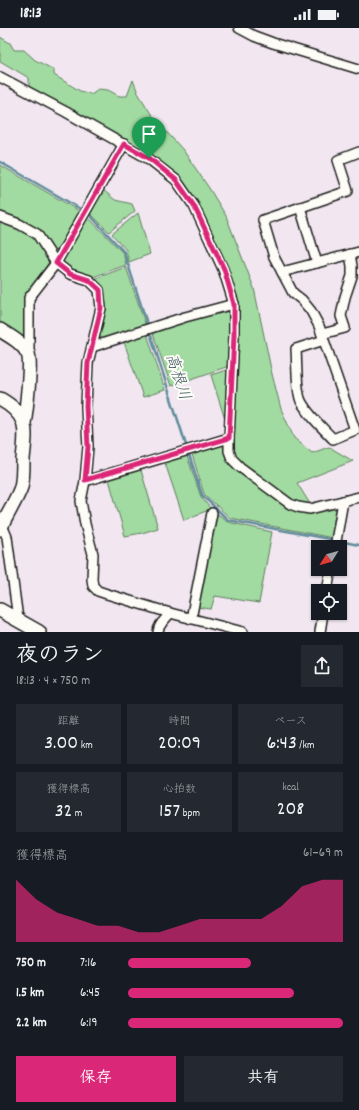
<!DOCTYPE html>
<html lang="ja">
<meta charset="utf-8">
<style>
body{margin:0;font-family:Dekko,"Klee One",sans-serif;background:#242831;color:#f1f3f6;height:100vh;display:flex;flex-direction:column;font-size:15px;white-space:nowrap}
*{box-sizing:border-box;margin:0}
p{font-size:13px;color:#9ea1a6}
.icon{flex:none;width:22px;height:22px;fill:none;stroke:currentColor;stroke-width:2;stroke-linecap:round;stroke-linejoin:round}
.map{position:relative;height:604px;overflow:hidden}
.sheet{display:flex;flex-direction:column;background:#171b24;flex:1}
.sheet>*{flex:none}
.needle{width:26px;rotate:233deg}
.controls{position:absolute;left:311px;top:512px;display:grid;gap:8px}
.controls a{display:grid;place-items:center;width:36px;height:36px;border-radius:0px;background:#171b24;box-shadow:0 1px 3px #0004;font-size:20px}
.pin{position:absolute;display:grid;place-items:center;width:34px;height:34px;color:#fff;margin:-41px -17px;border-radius:50% 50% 50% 0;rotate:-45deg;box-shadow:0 0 4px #0007}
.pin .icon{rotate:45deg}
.round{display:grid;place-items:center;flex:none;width:42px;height:42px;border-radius:0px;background:#242831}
.headline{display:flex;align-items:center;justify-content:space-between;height:68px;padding:0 16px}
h1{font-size:22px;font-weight:600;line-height:30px}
.figures{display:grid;grid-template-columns:repeat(3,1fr);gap:6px;height:68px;padding:4px 16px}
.figures div{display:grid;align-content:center;border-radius:0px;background:#242831;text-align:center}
.figures b{font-size:20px;font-weight:600}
.figures small{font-size:11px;font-weight:400}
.figures p{font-size:11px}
.chart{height:112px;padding:8px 16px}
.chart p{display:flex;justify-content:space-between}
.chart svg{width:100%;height:72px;margin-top:4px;fill:#db2777;opacity:.7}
.primary-button{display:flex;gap:8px;margin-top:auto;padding:8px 16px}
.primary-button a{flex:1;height:46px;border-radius:0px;background:#db2777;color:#fff;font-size:16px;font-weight:600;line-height:46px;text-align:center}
.primary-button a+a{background:#242831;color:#f1f3f6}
ul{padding:0 16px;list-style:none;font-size:13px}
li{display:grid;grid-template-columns:64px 48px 1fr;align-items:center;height:30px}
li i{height:10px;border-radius:5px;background:#db2777}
.status{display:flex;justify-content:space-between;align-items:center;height:28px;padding:0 20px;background:#171b24;direction:ltr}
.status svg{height:11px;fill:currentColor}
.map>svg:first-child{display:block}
.green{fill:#a1dba1;stroke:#5e7c5e}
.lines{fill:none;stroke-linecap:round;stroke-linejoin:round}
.stream{stroke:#608d9b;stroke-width:2.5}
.street-casing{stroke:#1c1c1c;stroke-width:12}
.secondary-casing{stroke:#1c1c1c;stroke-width:16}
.street{stroke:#fdfcf7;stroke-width:9}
.secondary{stroke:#fdfcf7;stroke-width:13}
.route-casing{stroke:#fff;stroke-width:8}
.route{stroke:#db2777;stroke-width:5}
.labels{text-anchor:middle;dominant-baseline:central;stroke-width:4;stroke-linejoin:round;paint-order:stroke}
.water-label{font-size:16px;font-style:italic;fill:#445e66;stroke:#fdfcf7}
</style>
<div class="status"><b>18:13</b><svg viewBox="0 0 49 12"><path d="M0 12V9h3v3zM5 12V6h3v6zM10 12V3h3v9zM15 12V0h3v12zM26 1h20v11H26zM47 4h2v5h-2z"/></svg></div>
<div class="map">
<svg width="359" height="604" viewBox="0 0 359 604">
<rect width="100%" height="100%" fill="#f2e7f1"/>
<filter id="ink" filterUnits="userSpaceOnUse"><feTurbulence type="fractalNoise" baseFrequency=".025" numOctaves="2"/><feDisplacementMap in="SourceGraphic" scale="8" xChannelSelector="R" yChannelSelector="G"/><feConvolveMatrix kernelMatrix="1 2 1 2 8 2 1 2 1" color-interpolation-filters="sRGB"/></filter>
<g filter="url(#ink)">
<g class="green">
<path d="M0,9L10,15L14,22H24L35,32L54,42V47L80,63L91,66L98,61L108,62L119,68H127L133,52L138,65L153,89L183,122L209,160L226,188L254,260L272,346L281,381L294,410L312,425L329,419L353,433L297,455L310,476H297L291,472L235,430L231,422L236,276L178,150L29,60V50L0,33Z"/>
<path d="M0,137L81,184L54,228L39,204L0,187Z"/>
<path d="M102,161L115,172L132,176L135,183L109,204L88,183Z"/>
<path d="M138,185L150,226L129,234L126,222L112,206Z"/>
<path d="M86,187L123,225L126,237L93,249L73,241L59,232Z"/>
<path d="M0,193C11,197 26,201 34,210C40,216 44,226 50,233L26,266L27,311L23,312L0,298Z"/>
<path d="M126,239L146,298L103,312L98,306L104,280L94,251Z"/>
<path d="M230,281L229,338L171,358L152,303Z"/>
<path d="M147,306L165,362L143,369L124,314Z"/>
<path d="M229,341L227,398L211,347Z"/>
<path d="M226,413L227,425L287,477L339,476L333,510L230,490L204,466L191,423Z"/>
<path d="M186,425L201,469L211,481L184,492L164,432Z"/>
<path d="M140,439L158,500L142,505L125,508L108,448Z"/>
<path d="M215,484L228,494L272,504L259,575L215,568L211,581L197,579Z"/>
</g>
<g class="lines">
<g class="stream">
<path d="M0,134L89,186L124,224L202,467L228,492L334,512"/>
<path d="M339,513L359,517"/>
</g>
<defs>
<g id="street">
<path d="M239,0L254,8L273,15L359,41"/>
<path d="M0,49L66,84L149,131L176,152L194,178L223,241L234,276V307L229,410V423L232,431L240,439L290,476L298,479L310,481L359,469"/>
<path d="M300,179L317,235"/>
<path d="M0,189L19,196L37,206L56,235L70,246L89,252L99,262L101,280L88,335L86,378L88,419L85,453L81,473L85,496L93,526L92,551L93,558L98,563L107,566L170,585L243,604"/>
<path d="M282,244L359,224"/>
<path d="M322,306L345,300L341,288L345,269L352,248V238L350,226"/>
<path d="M324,312L296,321C297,334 296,363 301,373C308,387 322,399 333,411L355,402L319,298L311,283L302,272L293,265L274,229L263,192L348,163L338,132L359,124"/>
<path d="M92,319L185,289L234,276"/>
<path d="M29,328V270L56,235L124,116"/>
<path d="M85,453L229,410"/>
<path d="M2,497L7,509L18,591"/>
<path d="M335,519L343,473"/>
<path d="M327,563L331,541"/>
<path d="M191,591L212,485"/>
<path d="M158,604C158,597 166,591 170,585"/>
<path d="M320,604L323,585"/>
</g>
<g id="secondary">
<path d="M0,302C11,309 23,315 28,326C32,334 26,384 24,395"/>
<path d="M0,371C30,388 26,401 23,431C23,440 23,451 21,459C18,469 5,490 0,501"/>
<path d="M0,582L39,604"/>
</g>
</defs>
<use href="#street" class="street-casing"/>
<use href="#secondary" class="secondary-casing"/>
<use href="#street" class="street"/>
<use href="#secondary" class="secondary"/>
</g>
</g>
<g class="lines" filter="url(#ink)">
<defs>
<path id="route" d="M124,116L149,130L176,152L194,178L224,241L234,276V307L229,410L85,452L88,419L86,378L88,335L101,280L100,262L89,252L70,246L56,235Z"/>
</defs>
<use href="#route" class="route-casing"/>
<use href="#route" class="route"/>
</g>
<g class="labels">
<g class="water-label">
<text transform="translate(177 349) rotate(72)">高根川</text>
</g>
</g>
</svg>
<div class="controls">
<a><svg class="needle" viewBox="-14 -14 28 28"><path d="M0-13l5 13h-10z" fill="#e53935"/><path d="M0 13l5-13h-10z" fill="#9ea1a6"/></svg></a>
<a><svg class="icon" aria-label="locate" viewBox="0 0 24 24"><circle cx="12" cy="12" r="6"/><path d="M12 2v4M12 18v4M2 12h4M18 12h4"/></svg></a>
</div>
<div class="pin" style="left:149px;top:130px;background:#1e9e55"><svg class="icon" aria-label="arrive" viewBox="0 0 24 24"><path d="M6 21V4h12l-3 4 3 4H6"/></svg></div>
</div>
<section class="sheet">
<div class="headline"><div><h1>夜のラン</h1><p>18:13 · 4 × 750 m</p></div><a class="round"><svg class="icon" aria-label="share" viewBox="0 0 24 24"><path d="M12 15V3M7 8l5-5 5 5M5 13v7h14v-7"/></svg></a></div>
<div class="figures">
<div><p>距離</p><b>3.00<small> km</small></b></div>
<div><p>時間</p><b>20:09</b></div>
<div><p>ペース</p><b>6:43<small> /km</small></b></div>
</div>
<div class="figures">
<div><p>獲得標高</p><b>32<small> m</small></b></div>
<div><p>心拍数</p><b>157<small> bpm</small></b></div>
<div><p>kcal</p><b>208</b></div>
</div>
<div class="chart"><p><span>獲得標高</span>61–69 m</p>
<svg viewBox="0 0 160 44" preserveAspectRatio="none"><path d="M0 44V6L10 18L20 26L30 30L40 34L50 34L60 38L70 38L80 34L90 30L100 30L110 30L120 30L130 22L140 10L150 6L160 6V44z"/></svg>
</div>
<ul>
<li><b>750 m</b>7:16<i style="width:57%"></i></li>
<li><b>1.5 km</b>6:45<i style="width:77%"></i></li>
<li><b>2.2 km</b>6:19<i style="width:100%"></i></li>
</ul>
<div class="primary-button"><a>保存</a><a>共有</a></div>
</section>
